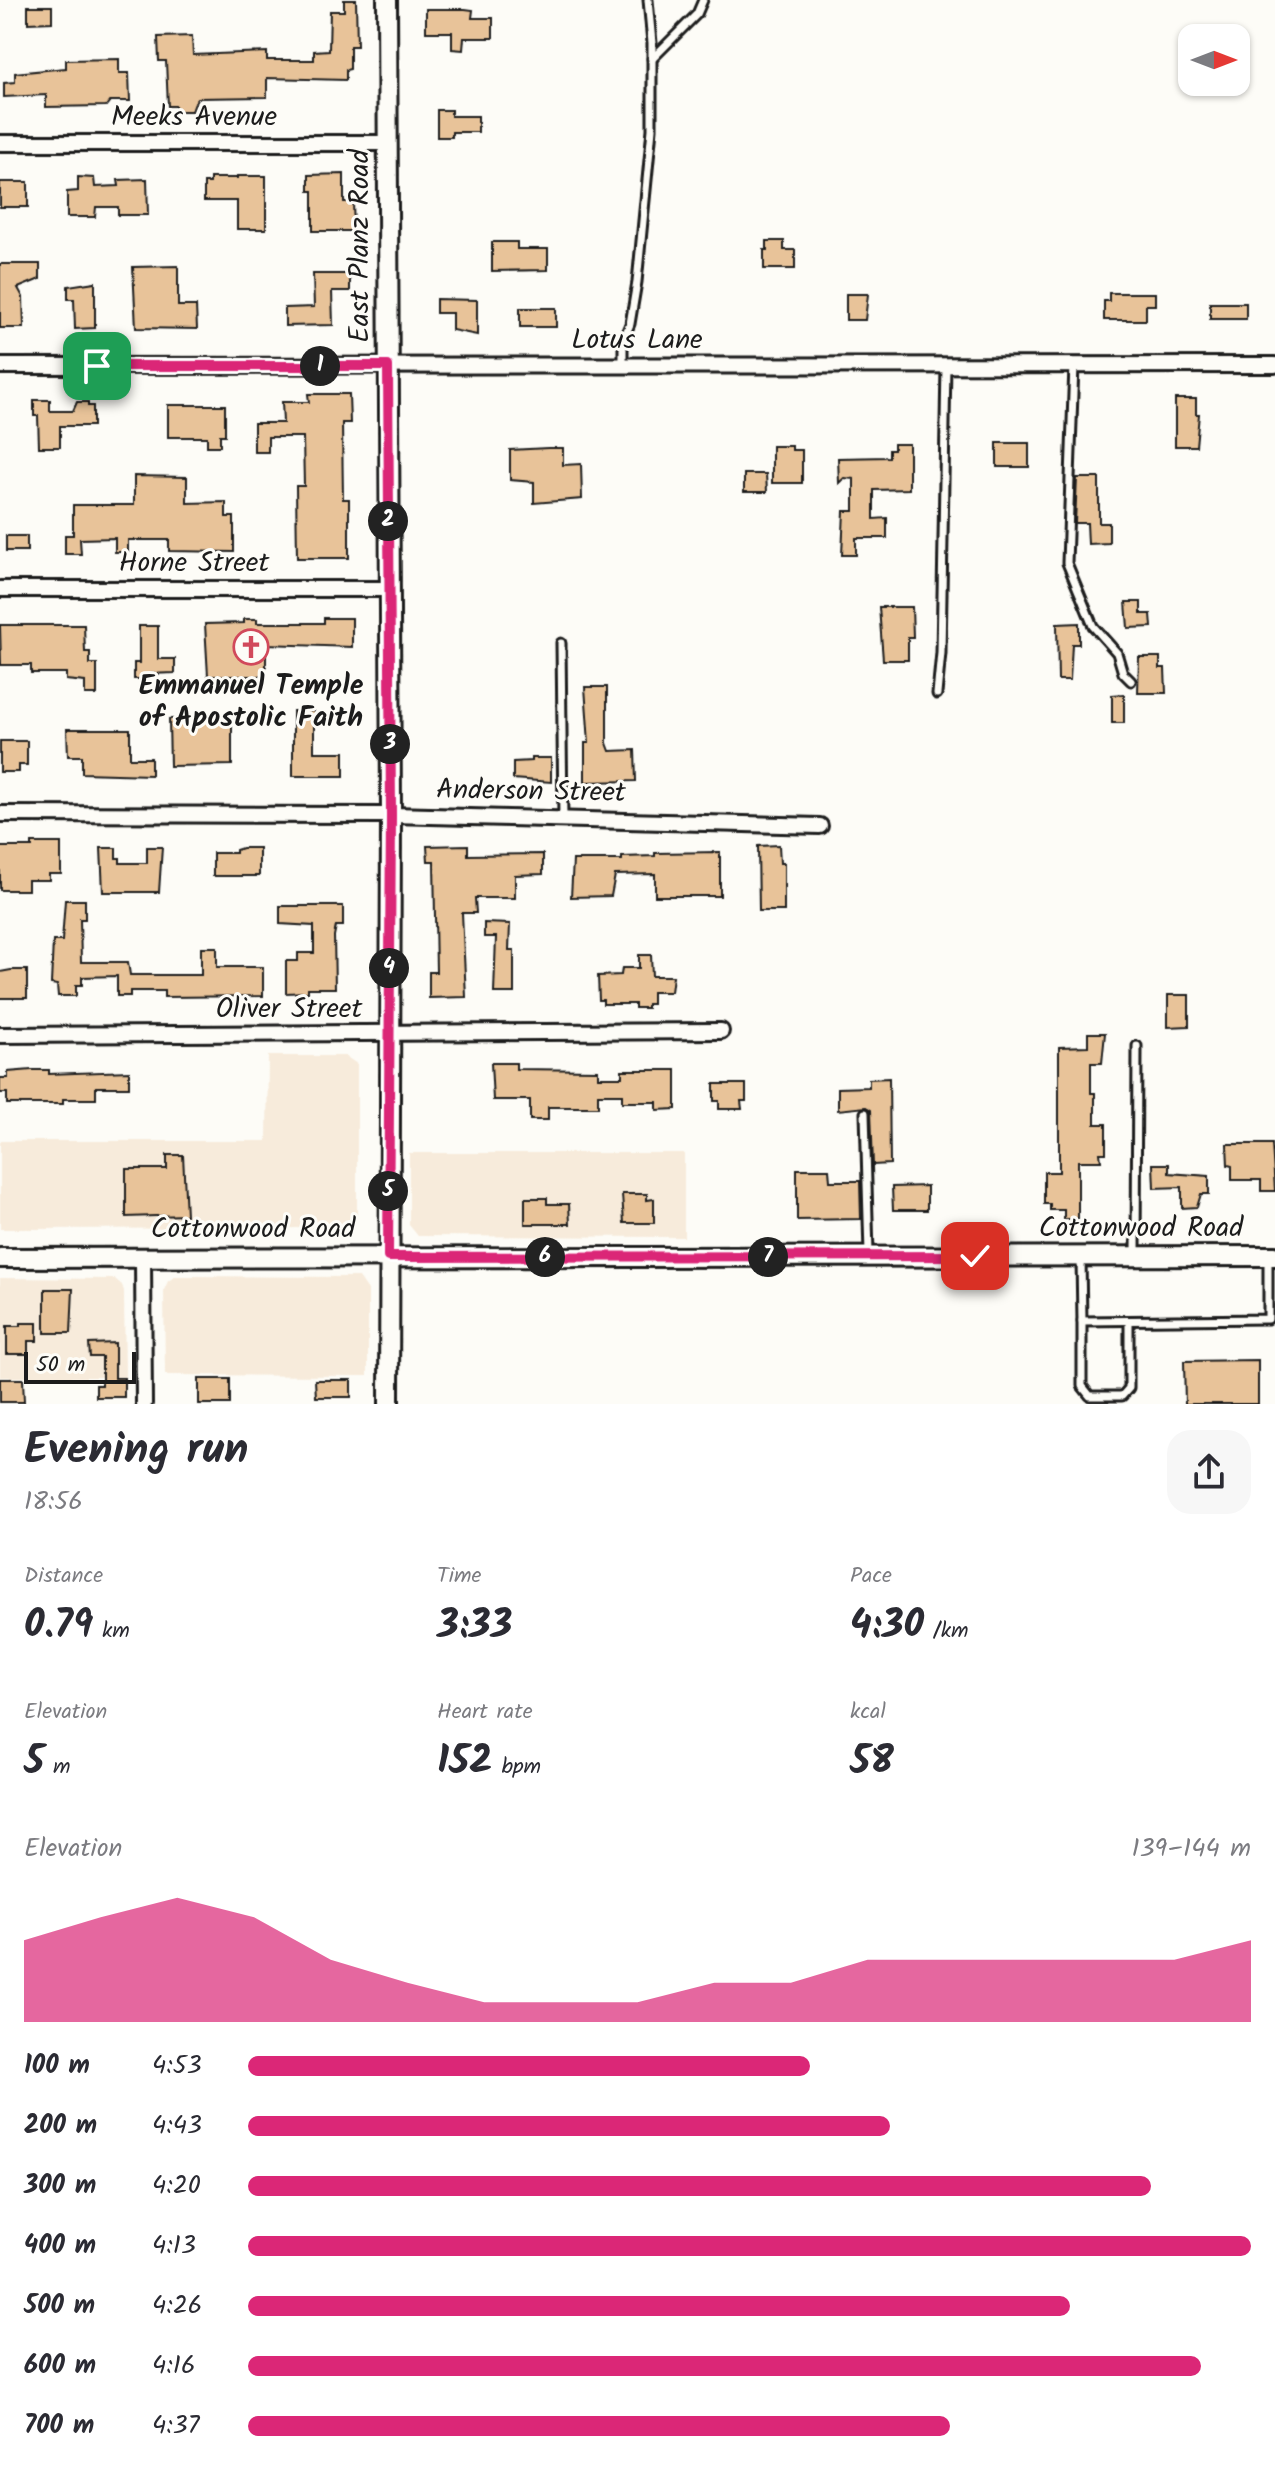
<!DOCTYPE html>
<meta charset="utf-8">
<style>
body{margin:0;font-family:Kalam,sans-serif;background:#f7f7f7;color:#2b2b33;height:100vh;display:flex;flex-direction:column;font-size:30px;white-space:nowrap}
*{box-sizing:border-box;margin:0}
p{font-size:26px;color:#7c7c81}
.icon{flex:none;width:44px;height:44px;fill:none;stroke:currentColor;stroke-width:2;stroke-linecap:round;stroke-linejoin:round}
.map{position:relative;height:1404px;overflow:hidden}
.panel{display:flex;flex-direction:column;background:#fff;flex:1}
.panel>*{flex:none}
.needle{width:52px;rotate:90deg}
.tools{position:absolute;left:1178px;top:24px;display:grid;gap:16px}
.tools a{display:grid;place-items:center;width:72px;height:72px;border-radius:16px;background:#fff;box-shadow:0 2px 6px #0004;font-size:40px}
.scale{position:absolute;left:24px;bottom:20px;width:112px;box-sizing:border-box;padding-left:8px;border:4px solid #1c1c1c;border-top:0;font-size:22px;line-height:28px;white-space:nowrap;color:#1c1c1c;-webkit-text-stroke:6px #fdfcf7;paint-order:stroke}
.pin{position:absolute;display:grid;place-items:center;width:68px;height:68px;color:#fff;margin:-34px;border-radius:16px;box-shadow:0 4px 12px #0006}
.km{position:absolute;width:40px;height:40px;margin:-20px;border-radius:50%;background:#222;color:#fff;font-size:22px;line-height:40px;text-align:center}
.round{display:grid;place-items:center;flex:none;width:84px;height:84px;border-radius:24px;background:#f7f7f7}
.headline{display:flex;align-items:center;justify-content:space-between;height:136px;padding:0 24px}
h1{font-size:44px;font-weight:700;line-height:60px}
.figures{display:grid;grid-template-columns:repeat(3,1fr);gap:12px;height:136px;padding:8px 24px}
.figures div{display:grid;align-content:center}
.figures b{font-size:40px;font-weight:700}
.figures small{font-size:22px;font-weight:400}
.figures p{font-size:22px}
.chart{height:224px;padding:16px 24px}
.chart p{display:flex;justify-content:space-between}
.chart svg{width:100%;height:144px;margin-top:8px;fill:#db2777;opacity:.7}
ul{padding:0 24px;list-style:none;font-size:26px}
li{display:grid;grid-template-columns:128px 96px 1fr;align-items:center;height:60px}
li i{height:20px;border-radius:10px;background:#db2777}
.map>svg:first-child{display:block}
.built{fill:#f7ebdb}
.building{fill:#e8c399;stroke:#1c1c1c;stroke-width:2}
.lines{fill:none;stroke-linecap:round;stroke-linejoin:round}
.service-casing{stroke:#1c1c1c;stroke-width:13}
.minor-casing{stroke:#1c1c1c;stroke-width:20}
.tertiary-casing{stroke:#1c1c1c;stroke-width:24}
.service{stroke:#fdfcf7;stroke-width:7}
.minor{stroke:#fdfcf7;stroke-width:14}
.tertiary{stroke:#fdfcf7;stroke-width:18}
.route-casing{stroke:#fff;stroke-width:16}
.route{stroke:#db2777;stroke-width:10}
.labels{text-anchor:middle;dominant-baseline:central;stroke-width:6;stroke-linejoin:round;paint-order:stroke}
.street-label{font-size:28px;fill:#1c1c1c;stroke:#fdfcf7}
.poi-label{font-size:28px;font-weight:bold;fill:#1c1c1c;stroke:#fdfcf7}
</style>
<div class="map">
<svg width="1275" height="1404" viewBox="0 0 1275 1404">
<rect width="100%" height="100%" fill="#fdfcf7"/>
<filter id="ink" filterUnits="userSpaceOnUse"><feTurbulence type="fractalNoise" baseFrequency=".0125" numOctaves="2"/><feDisplacementMap in="SourceGraphic" scale="16" xChannelSelector="R" yChannelSelector="G"/><feConvolveMatrix kernelMatrix="1 2 1 2 8 2 1 2 1" color-interpolation-filters="sRGB"/></filter>
<g filter="url(#ink)">
<g class="built">
<path d="M268,1056H345L357,1064V1215L354,1224L345,1228L0,1229V1141H267Z"/>
<path d="M409,1153H684V1237L418,1236L409,1225Z"/>
<path d="M176,1276L359,1277L368,1290V1376L165,1375L164,1290L168,1281Z"/>
<path d="M0,1278L115,1279L122,1285L124,1291L125,1377H0Z"/>
</g>
<g class="building">
<path d="M344,0H356L357,46H350V69L346,70V80L267,78V97L197,98L192,111H176L175,106H168L166,61H159L158,37L192,36L193,55L267,52V60H314V51L329,50L330,11H344Z"/>
<path d="M28,6H52V22L28,23Z"/>
<path d="M426,9H465L473,10L472,18H493V38H464L463,50L452,49V32H426Z"/>
<path d="M119,59V73H129L130,101H110L106,106L46,107V95L4,97V83L15,82V73L66,68V60Z"/>
<path d="M437,110H451V116H478V132H452V137H437Z"/>
<path d="M344,174V202H353L354,231H313V191H309V175Z"/>
<path d="M237,176H266V229H237V201H204V183H210V178H237Z"/>
<path d="M78,177L94,178L95,187L119,186L118,180L147,179L148,215H118V207H96L95,217H67V192L78,191Z"/>
<rect x="0" y="182" width="28" height="25"/>
<path d="M767,241H784V250H795V269H764V250H767Z"/>
<path d="M492,242H517V249H548V270L492,271Z"/>
<path d="M0,264H40V279L18,288L23,297L24,328H0Z"/>
<path d="M178,266V306H196L197,329L136,328L133,267Z"/>
<path d="M313,274H350V291H332L333,325L285,326V308L314,307Z"/>
<path d="M95,282V328L75,329L74,299H68V286Z"/>
<path d="M1109,293H1155V305H1146V320H1104V301H1109Z"/>
<path d="M846,294H868L865,320H846Z"/>
<path d="M436,299L477,300V335L452,330V313H436Z"/>
<rect x="1210" y="303" width="36" height="16"/>
<rect x="520" y="308" width="36" height="19"/>
<path d="M308,394H349L350,423H342L343,499H349V558H297L296,486H304L303,437H268V452H254V423H283L282,402H309Z"/>
<path d="M1175,399H1196V414H1199L1196,446H1175Z"/>
<path d="M34,400H50V411H73L77,402H88V406H93V426H60V447H39L38,416H34Z"/>
<path d="M168,405H225V435H220V446H207V437H168Z"/>
<rect x="997" y="443" width="32" height="24"/>
<path d="M894,444H909V489L874,490V519L887,518V538H856V555H842L844,511H854V479L844,478L839,483L838,458L889,457V450H894Z"/>
<path d="M772,446H792V450H802V483H772Z"/>
<path d="M548,448H563V465L581,464L582,499L534,503V482L510,480V450Z"/>
<path d="M744,474H766L767,492H744Z"/>
<path d="M134,476L187,477V503L226,502V517H234V552L169,551V540H128V552H115V538L80,539L81,554H65V535H73V505H134Z"/>
<path d="M1077,478H1099V523H1109V543L1088,544L1087,523H1075Z"/>
<rect x="6" y="536" width="21" height="15"/>
<path d="M1126,602H1141V614H1151L1152,627L1128,628Z"/>
<path d="M879,607H912L913,637H908V660H883Z"/>
<path d="M324,618H352V647L266,644V676H208L205,624L244,623V619H257V623H324Z"/>
<path d="M1079,623V644H1072L1070,680H1058L1057,624Z"/>
<path d="M0,625H84L85,652H90V664H97V695H85V682L66,680V673H31V665H1Z"/>
<path d="M139,626H158V659H175V673L148,674V679H134V663H139Z"/>
<path d="M1139,657H1160V668H1165L1166,693H1138Z"/>
<path d="M585,687H607V743L610,751L635,750L636,781L585,782V743H589Z"/>
<path d="M1124,694V723H1112V695Z"/>
<path d="M293,711H314V752H344V776H293Z"/>
<path d="M169,719H232V765L170,766Z"/>
<path d="M67,729H130V758H151V775L82,773V756H68Z"/>
<path d="M0,741H27V765H19V772H0Z"/>
<path d="M532,758H551V782L513,779V762L532,761Z"/>
<path d="M32,843H61V874H49V880H28V890H0V847H32Z"/>
<path d="M468,845V855L543,854V874L515,875V898H475L476,913H462L466,997L429,998V972H436L434,861H428L427,846Z"/>
<path d="M779,845L780,863H784V911H759L758,846Z"/>
<path d="M147,847H162L159,892H103L101,848H116V858H120V863H147Z"/>
<path d="M242,848H259V876H213V853H236V850Z"/>
<path d="M720,852V896H655V874L615,875L611,896L571,897L573,860H622V857L655,856V853Z"/>
<path d="M65,900H85V919H80L81,962H128L130,975H201V947H217V967H263V996L164,997V991H130V996H117V976L82,977V985H76V996H58L57,985L51,984L53,941H62Z"/>
<path d="M280,906H343V926H336L334,936L335,988H308V992L286,993V961H298V953H314V926L280,924Z"/>
<path d="M484,923L510,924L509,950H514V993H494L496,937H484Z"/>
<path d="M639,955H651L652,976H673L671,992H652V1004H647V1008H635V1004H603V1000H599L598,976L621,975L622,968H639Z"/>
<path d="M11,970H27V998H0V972Z"/>
<path d="M1168,995H1189V1026L1168,1027Z"/>
<path d="M1088,1033H1105L1102,1063H1091V1093H1095V1124H1106V1153H1100L1101,1161H1078V1219H1064V1210H1050V1204H1044V1172H1059V1047L1088,1046Z"/>
<path d="M491,1063H516V1069L598,1070V1077H622V1070H676V1109L657,1110V1102H622V1094H598V1107H548V1120H530V1100H493Z"/>
<path d="M32,1070H49V1074L129,1071V1087H96V1099H63V1104H7V1093H0V1078H8V1072Z"/>
<path d="M889,1078L890,1164L873,1165L871,1110L866,1107L838,1110V1088L869,1087V1079Z"/>
<path d="M714,1084H746V1101H741L742,1109H719V1101H714Z"/>
<path d="M1227,1144H1272L1275,1191H1261V1180H1232V1166L1228,1165Z"/>
<path d="M167,1155H183L186,1215L126,1217V1169H167Z"/>
<path d="M1153,1164H1169V1173L1209,1176V1194H1201L1197,1207L1182,1208V1187L1154,1188Z"/>
<path d="M797,1169H829L830,1181H860L861,1219L797,1220Z"/>
<path d="M927,1186V1210H893L892,1187Z"/>
<path d="M622,1194H647V1200L654,1199V1223H624Z"/>
<path d="M525,1198H547V1204H569L570,1224H525Z"/>
<path d="M45,1289H73L71,1333H45Z"/>
<path d="M21,1323H37V1341H28V1354H7V1326H21Z"/>
<path d="M115,1343V1378H124V1397H96V1385H102V1357H90L89,1344Z"/>
<path d="M1258,1360V1404H1185L1184,1361Z"/>
<path d="M0,1379H23L24,1402H0Z"/>
<rect x="199" y="1379" width="31" height="25"/>
<path d="M315,1380H351V1397H316Z"/>
</g>
<g class="lines">
<defs>
<g id="service">
<path d="M652,59L697,14L703,0"/>
<path d="M1074,365L1067,563L1093,626L1117,653L1123,673L1131,681"/>
<path d="M623,366V340L630,324L637,282L652,129V43L648,0"/>
<path d="M561,643L563,819"/>
<path d="M937,694L941,653L946,365"/>
<path d="M865,1113L869,1254"/>
<path d="M1136,1256L1137,1046"/>
<path d="M1081,1258L1082,1321L1268,1319V1256"/>
<path d="M1082,1321V1386L1090,1396H1122L1129,1388V1321"/>
</g>
<g id="minor">
<path d="M0,143H387"/>
<path d="M0,366L1275,365"/>
<path d="M0,589H388"/>
<path d="M0,814L391,815L820,826"/>
<path d="M0,1035L721,1031"/>
<path d="M143,1258L144,1404"/>
</g>
<g id="tertiary">
<path d="M387,0L391,815L389,1404"/>
<path d="M0,1258L1275,1256"/>
</g>
</defs>
<use href="#service" class="service-casing"/>
<use href="#minor" class="minor-casing"/>
<use href="#tertiary" class="tertiary-casing"/>
<use href="#service" class="service"/>
<use href="#minor" class="minor"/>
<use href="#tertiary" class="tertiary"/>
</g>
</g>
<g class="lines" filter="url(#ink)">
<defs>
<path id="route" d="M97,366H388L391,815L388,1257L975,1256"/>
</defs>
<use href="#route" class="route-casing"/>
<use href="#route" class="route"/>
</g>
<defs>
<symbol id="church-ring" viewBox="-11 -11 22 22"><circle r="9.5" fill="#fdfcf7" stroke="#d1495b" stroke-width="1.5"/><path d="M-1.2-6h2.4v3.5h3.3v2.4h-3.3V6h-2.4V-.1h-3.3v-2.4h3.3Z" fill="#d1495b"/></symbol>
</defs>
<g fill-rule="evenodd">
<use href="#church-ring" x="231" y="627" width="40" height="40"/>
</g>
<g class="labels">
<g class="street-label">
<text x="194" y="117">Meeks Avenue</text>
<text transform="translate(360 246) rotate(-90)">East Planz Road</text>
<text x="637" y="340">Lotus Lane</text>
<text x="194" y="563">Horne Street</text>
<text transform="translate(531 792) rotate(1)">Anderson Street</text>
<text x="289" y="1009">Oliver Street</text>
<text x="1141" y="1228">Cottonwood Road</text>
<text x="253" y="1229">Cottonwood Road</text>
</g>
<g class="poi-label">
<text x="251" y="686">Emmanuel Temple<tspan x="251" dy="32">of Apostolic Faith</tspan></text>
</g>
</g>
</svg>
<div class="tools">
<a><svg class="needle" viewBox="-14 -14 28 28"><path d="M0-13l5 13h-10z" fill="#e53935"/><path d="M0 13l5-13h-10z" fill="#7c7c81"/></svg></a>
</div>
<div class="scale">50 m</div>
<div class="pin" style="left:97px;top:366px;background:#1e9e55"><svg class="icon" aria-label="arrive" viewBox="0 0 24 24"><path d="M6 21V4h12l-3 4 3 4H6"/></svg></div>
<div class="pin" style="left:975px;top:1256px;background:#d93025"><svg class="icon" aria-label="check" viewBox="0 0 24 24"><path d="M5 12l5 5 9-10"/></svg></div>
<b class="km" style="left:320px;top:366px">1</b>
<b class="km" style="left:388px;top:521px">2</b>
<b class="km" style="left:390px;top:744px">3</b>
<b class="km" style="left:389px;top:968px">4</b>
<b class="km" style="left:388px;top:1191px">5</b>
<b class="km" style="left:545px;top:1257px">6</b>
<b class="km" style="left:768px;top:1257px">7</b>
</div>
<section class="panel">
<div class="headline"><div><h1>Evening run</h1><p>18:56</p></div><a class="round"><svg class="icon" aria-label="share" viewBox="0 0 24 24"><path d="M12 15V3M7 8l5-5 5 5M5 13v7h14v-7"/></svg></a></div>
<div class="figures">
<div><p>Distance</p><b>0.79<small> km</small></b></div>
<div><p>Time</p><b>3:33</b></div>
<div><p>Pace</p><b>4:30<small> /km</small></b></div>
</div>
<div class="figures">
<div><p>Elevation</p><b>5<small> m</small></b></div>
<div><p>Heart rate</p><b>152<small> bpm</small></b></div>
<div><p>kcal</p><b>58</b></div>
</div>
<div class="chart"><p><span>Elevation</span>139–144 m</p>
<svg viewBox="0 0 160 44" preserveAspectRatio="none"><path d="M0 44V19L10 12L20 6L30 12L40 25L50 32L60 38L70 38L80 38L90 32L100 32L110 25L120 25L130 25L140 25L150 25L160 19V44z"/></svg>
</div>
<ul>
<li><b>100 m</b>4:53<i style="width:56%"></i></li>
<li><b>200 m</b>4:43<i style="width:64%"></i></li>
<li><b>300 m</b>4:20<i style="width:90%"></i></li>
<li><b>400 m</b>4:13<i style="width:100%"></i></li>
<li><b>500 m</b>4:26<i style="width:82%"></i></li>
<li><b>600 m</b>4:16<i style="width:95%"></i></li>
<li><b>700 m</b>4:37<i style="width:70%"></i></li>
</ul>
</section>
